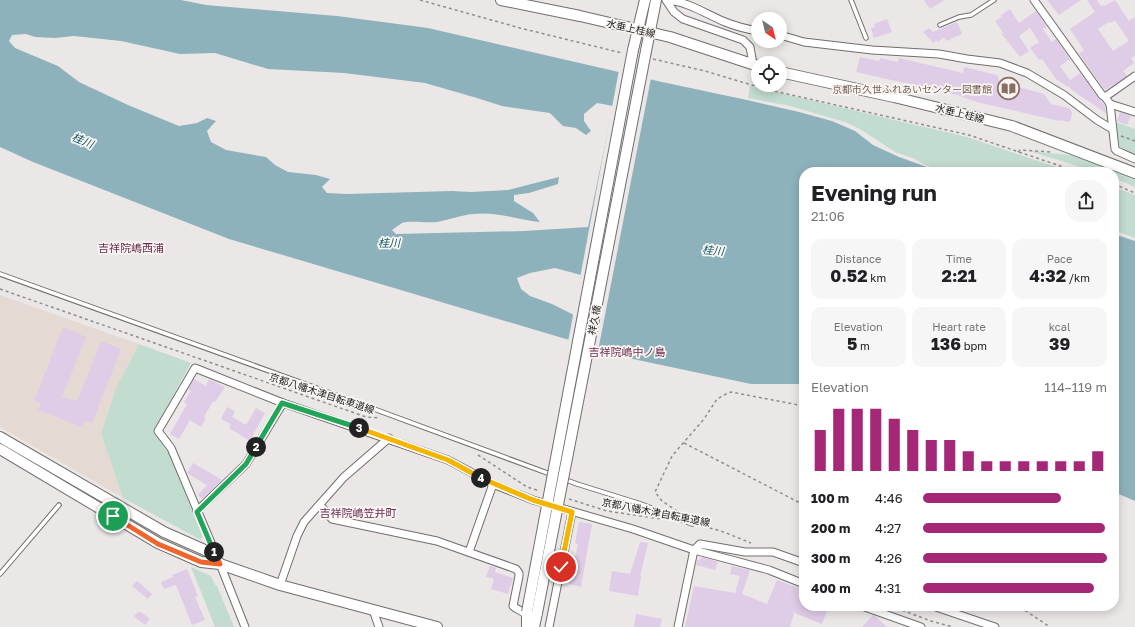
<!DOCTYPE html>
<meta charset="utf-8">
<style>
body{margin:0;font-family:"Golos Text","Noto Sans JP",sans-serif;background:#f6f6f6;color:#202124;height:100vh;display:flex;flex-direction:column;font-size:15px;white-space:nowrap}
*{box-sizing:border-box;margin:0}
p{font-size:13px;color:#757577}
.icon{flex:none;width:22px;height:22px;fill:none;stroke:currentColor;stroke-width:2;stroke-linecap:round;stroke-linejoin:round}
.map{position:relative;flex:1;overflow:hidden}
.panel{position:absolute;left:799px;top:167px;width:320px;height:444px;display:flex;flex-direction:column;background:#fff;border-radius:16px;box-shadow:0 2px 10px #0003}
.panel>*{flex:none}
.needle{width:26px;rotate:145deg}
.controls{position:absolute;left:751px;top:12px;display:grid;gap:8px}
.controls a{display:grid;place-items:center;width:36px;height:36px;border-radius:50%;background:#fff;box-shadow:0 2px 10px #0003;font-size:20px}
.pin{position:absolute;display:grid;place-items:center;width:34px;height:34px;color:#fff;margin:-17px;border:2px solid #fff;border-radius:50%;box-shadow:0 1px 4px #0007}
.km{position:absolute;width:20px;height:20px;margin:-10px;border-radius:50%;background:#222;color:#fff;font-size:11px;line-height:20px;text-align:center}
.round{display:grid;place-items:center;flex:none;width:42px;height:42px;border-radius:16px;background:#f6f6f6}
.head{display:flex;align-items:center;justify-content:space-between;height:68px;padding:0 12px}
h1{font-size:22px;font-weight:700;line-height:30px}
.figures{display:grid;grid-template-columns:repeat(3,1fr);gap:6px;height:68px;padding:4px 12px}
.figures div{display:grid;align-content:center;border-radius:10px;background:#f6f6f6;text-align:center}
.figures b{font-size:17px;font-weight:700}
.figures small{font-size:11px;font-weight:400}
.figures p{font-size:11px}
.chart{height:112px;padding:8px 12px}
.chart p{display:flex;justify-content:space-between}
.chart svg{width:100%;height:72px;margin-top:4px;stroke:#a52778;stroke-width:6}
ul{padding:0 12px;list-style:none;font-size:13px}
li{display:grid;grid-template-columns:64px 48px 1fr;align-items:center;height:30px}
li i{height:10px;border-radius:5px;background:#a52778}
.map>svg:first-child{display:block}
.built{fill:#e5d9d4}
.green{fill:#c2dccf}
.water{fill:#8eb2bc;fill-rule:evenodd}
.pier{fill:#ebe7e6}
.building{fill:#dfcce7;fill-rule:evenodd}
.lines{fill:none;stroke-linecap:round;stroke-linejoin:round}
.lane-casing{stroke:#716e6c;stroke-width:5.5}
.street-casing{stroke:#716e6c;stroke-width:9}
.secondary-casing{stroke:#716e6c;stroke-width:12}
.path{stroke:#8f8d8c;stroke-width:1.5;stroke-dasharray:3 3;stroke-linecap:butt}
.lane{stroke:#fff;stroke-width:3.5}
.street{stroke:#fff;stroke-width:7}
.secondary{stroke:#fff;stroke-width:10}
.secondary-bridge-casing{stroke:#716e6c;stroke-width:12;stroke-linecap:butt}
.secondary-bridge{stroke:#fff;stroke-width:10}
.split-1-casing{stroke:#fff;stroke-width:8}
.split-2-casing{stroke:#fff;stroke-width:8}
.split-3-casing{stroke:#fff;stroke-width:8}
.split-4-casing{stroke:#fff;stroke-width:8}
.split-5-casing{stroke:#fff;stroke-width:8}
.split-1{stroke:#f0652b;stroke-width:5}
.split-2{stroke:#22a559;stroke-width:5}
.split-3{stroke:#22a559;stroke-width:5}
.split-4{stroke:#f5b400;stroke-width:5}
.split-5{stroke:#f5b400;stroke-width:5}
.labels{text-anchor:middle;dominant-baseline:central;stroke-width:3.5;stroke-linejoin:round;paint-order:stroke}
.street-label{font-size:10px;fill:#1b1a19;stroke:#f9f5f3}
.education-label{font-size:10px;fill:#785e54;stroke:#f9f5f3;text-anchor:end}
.water-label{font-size:11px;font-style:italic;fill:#0c5969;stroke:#f9f5f3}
.neighbourhood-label{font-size:11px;fill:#6a2c50;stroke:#f9f5f3}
</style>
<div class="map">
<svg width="1135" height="627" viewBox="0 0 1135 627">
<rect width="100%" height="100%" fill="#ebe7e6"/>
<path class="built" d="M0,295L139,344L116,388L101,434L123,498L0,427Z"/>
<g class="green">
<path d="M750,86L967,137L1071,172H948L925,165L913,158L895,152L860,129L845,122L790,106L748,98Z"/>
<path d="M1115,122L1135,129V156C1115,148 1118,142 1115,122Z"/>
<path d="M1029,151L1088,157L1135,177V187L1114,178V172H1097Z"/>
<path d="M1114,187L1135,195V238L1114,230Z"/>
<path d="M139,344L191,363L153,432L169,453L202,535L201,540L123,498L101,434L116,388Z"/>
<path d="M191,567L211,576L215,585L217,586L234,627H215Z"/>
</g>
<g class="water">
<path d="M0,0H181L206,5L337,16L428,28L662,82L747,100L799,112L832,121L855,131L873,145L899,157L941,172H804V384H751L633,359L229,239L33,162L0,147ZM26,34L35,37L55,38L74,36L121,41L180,54L215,53L268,69L344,73L425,83L477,98L502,106L550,113L563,126L576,128L586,135L591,131L584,121V114L597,103L613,106L588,227L524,231L396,234L392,230L402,223L406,222C416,221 428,223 437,222C449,220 461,215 473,214C497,211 517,220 540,222L533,213L514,201V195L529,193L558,184L559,177L508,190L471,192L452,191L347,194L327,193L322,187L330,179L316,175L288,172L275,165L266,157L226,150L211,142L207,131L216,121L207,118L197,123L179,126L128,105L79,82L58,66L15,48L9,41L12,35ZM555,268L581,275L574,315L552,304L530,296L521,289L517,278L530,273Z"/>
<path d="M1114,234L1135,241V501L1114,492Z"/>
</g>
<path class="pier" d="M619,70L651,78L598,351L568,342Z"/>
<g class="building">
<path d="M924,0H945L930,9Z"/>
<path d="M1047,0H1081L1059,15Z"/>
<path d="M1087,0H1097L1101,6L1103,5L1104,6L1115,0L1129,21L1135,17V56L1131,58L1134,63L1123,71L1127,76L1105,90L1079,54L1084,50L1070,29L1095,12ZM1115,20L1129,41L1113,51L1098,29L1109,22L1110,23Z"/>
<path d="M1010,9L1019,23L1036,11L1047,27L1043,29L1052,42L1056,39L1070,59L1060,66L1070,80L1080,73L1105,106L1106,113L1072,90L1069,86L1068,87L1056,79L1042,59L1039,60L1030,48L1039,42L1030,28L1019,36L1029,51L1020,57L1001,33L1004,34L995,21L1002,17L1001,15Z"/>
<path d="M887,19L892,32L874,38L871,28L875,27L874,24Z"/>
<path d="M957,22L962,34L946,41L944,37L938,42L936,40L934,43L923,32L929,28L933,32Z"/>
<path d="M860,57L879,61L880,58L898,62L899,58L963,73L964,67L997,75L1000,82L1044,94L1051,104L1068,108L1071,110L1072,114L1070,122L1060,120L1059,121L977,102L957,95L856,72Z"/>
<path d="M1120,112L1131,116L1127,125L1117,121Z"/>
<path d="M63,327L86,337L62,397L77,401L101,341L121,349L92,423L85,421L82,427L38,410L41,403L34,401Z"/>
<path d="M194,379L206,386L209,379L225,387L215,402L213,401L204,417L206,418L201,427L190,420L179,439L170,434L187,404L184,402L191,391L188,389Z"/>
<path d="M227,407L235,411L232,417L246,425L256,408L265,413L250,441L229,428L231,424L221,419Z"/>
<path d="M193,463L222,480L202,499L198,495L207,485L187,473Z"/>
<path d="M579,522L592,524L581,587L569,584L578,544L575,543Z"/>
<path d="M640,542L648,543L640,576H641L638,596L609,591L612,571L630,574Z"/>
<path d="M703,557L718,562L715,570L696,565L697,561Z"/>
<path d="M490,566L496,568L495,572L513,578L508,594L491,589L494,579L486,577Z"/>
<path d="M732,566L750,570L742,594L767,604L777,580L804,590V606H829L822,624L794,613L790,627H685L694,586L735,593L740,576L730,574Z"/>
<path d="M187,569L198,596L195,597L205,620L192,625L176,585L164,589L161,582L173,577L172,575Z"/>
<path d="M137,581L152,594L148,599L132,586Z"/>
<path d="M139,611L140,613L141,612L150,619L145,625L134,616Z"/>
<path d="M636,614L662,619L660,627H634Z"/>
<path d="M873,615L875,616L887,627H862Z"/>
</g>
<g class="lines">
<defs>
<g id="lane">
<path d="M851,0L866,38"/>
<path d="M940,25L959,17L971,15L994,0"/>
<path d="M0,274L347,399L577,484L641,504L692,524"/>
<path d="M0,574L59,505"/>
</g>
<g id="street">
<path d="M666,0L674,12L683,19L743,40L750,47L753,64"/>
<path d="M669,0C690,3 706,14 725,22C735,26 746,29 758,31"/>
<path d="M1034,0L1102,95L1105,97L1110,104"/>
<path d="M780,35L804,42L872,50L939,54L967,59L1000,63L1027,73L1064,95L1097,120L1112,129"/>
<path d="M1105,97L1135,76"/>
<path d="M1135,112L1110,104L1115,149L1117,151L1135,159"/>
<path d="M320,505L332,519L437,541L516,569L519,573V576L513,606C517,610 522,610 526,615"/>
<path d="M197,511L246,464L283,403"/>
<path d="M469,552L493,484"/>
<path d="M280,585L297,536L304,522L344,477L389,438"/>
<path d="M862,606L921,627"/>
<path d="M933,606L995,627"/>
<path d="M373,610L379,627"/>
<path d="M245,627L220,564L171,448L158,431L195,368L283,403L448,460L493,484L533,500L633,529L694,550L769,570L804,584"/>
<path d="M549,627L572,512"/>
<path d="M678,627L694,550L700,544L745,552H773L804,563"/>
</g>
<g id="secondary">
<path d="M501,0L580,16L670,37L758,66"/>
<path d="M633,50L645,0"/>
<path d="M646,51L656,0"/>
<path d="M780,72L894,97L1012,126L1135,173"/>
<path d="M0,437L164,532L207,551L220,564"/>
<path d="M0,449L158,543L201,562L220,564L280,585L437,627"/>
<path d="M527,612V627"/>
<path d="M534,627L537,613"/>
</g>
</defs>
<use href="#lane" class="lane-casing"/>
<use href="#street" class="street-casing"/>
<use href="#secondary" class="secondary-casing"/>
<g class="path">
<path d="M420,0L520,28L622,53"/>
<path d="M653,59L705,71L765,89L969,135L1078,172"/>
<path d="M1121,136L1135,141"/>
<path d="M1018,152L1020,150L1051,152"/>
<path d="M1114,184L1135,193"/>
<path d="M0,289L366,417L380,418"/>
<path d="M684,443L804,505"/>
<path d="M478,455L527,487L540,491"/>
<path d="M569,499L607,511L661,519"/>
<path d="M677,511L662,501L655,492L672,456L704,419L717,399L726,394L731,392L804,406"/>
<path d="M698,525L721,531L751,543"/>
<path d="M891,606L931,621L953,627"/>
<path d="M1014,606L1026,611L1050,627"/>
</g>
<use href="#lane" class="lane"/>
<use href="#street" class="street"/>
<use href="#secondary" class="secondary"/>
<defs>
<g id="secondary-bridge">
<path d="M527,612L633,50"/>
<path d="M537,613L646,51"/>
</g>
</defs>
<use href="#secondary-bridge" class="secondary-bridge-casing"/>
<use href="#secondary-bridge" class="secondary-bridge"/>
</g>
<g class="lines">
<defs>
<path id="split-1" d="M113,516L158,544L201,562L220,564L214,552"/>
<path id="split-2" d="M214,552L197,512L246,464L256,447"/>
<path id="split-3" d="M256,447L282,403L359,428"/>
<path id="split-4" d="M359,428L448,460L481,478"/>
<path id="split-5" d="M481,478L533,500L572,512L561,567"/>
</defs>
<use href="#split-1" class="split-1-casing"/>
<use href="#split-2" class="split-2-casing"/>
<use href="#split-3" class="split-3-casing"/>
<use href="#split-4" class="split-4-casing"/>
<use href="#split-5" class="split-5-casing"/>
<use href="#split-1" class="split-1"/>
<use href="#split-2" class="split-2"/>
<use href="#split-3" class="split-3"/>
<use href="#split-4" class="split-4"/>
<use href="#split-5" class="split-5"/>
</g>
<defs>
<symbol id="library-ring" viewBox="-11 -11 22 22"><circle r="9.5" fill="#f9f5f3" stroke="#8d6e63" stroke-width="1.5"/><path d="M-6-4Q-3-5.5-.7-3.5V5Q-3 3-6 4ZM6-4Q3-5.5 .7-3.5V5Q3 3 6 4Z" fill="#8d6e63"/></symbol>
</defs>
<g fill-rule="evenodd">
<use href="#library-ring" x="996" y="76" width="25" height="25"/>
</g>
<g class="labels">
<g class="street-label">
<text transform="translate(631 28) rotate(13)">水垂上桂線</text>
<text transform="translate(960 113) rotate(14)">水垂上桂線</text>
<text transform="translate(594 320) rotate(-79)">祥久橋</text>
<text transform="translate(322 393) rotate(18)">京都八幡木津自転車道線</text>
<text transform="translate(656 512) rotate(11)">京都八幡木津自転車道線</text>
</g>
<g class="education-label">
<text x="992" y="89">京都市久世ふれあいセンター図書館</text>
</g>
<g class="water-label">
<text transform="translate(83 140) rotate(22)">桂川</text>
<text x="389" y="242">桂川</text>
<text transform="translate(713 250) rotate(5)">桂川</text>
</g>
<g class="neighbourhood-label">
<text x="131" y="247">吉祥院嶋西浦</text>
<text x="627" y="351">吉祥院嶋中ノ島</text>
<text x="358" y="512">吉祥院嶋笠井町</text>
</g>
</g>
</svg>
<div class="controls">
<a><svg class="needle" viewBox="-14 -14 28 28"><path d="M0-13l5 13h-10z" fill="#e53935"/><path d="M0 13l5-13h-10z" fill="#757577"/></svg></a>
<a><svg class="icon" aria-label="locate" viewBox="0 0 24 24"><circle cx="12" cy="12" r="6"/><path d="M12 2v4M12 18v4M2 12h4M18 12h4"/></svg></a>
</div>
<div class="pin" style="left:113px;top:516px;background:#1e9e55"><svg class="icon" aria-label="arrive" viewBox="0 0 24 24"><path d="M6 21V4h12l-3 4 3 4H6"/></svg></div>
<div class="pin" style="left:561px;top:567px;background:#d93025"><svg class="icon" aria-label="check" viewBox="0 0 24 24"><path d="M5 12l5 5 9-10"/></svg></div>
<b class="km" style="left:214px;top:552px">1</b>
<b class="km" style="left:256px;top:447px">2</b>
<b class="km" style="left:359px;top:428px">3</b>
<b class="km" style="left:481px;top:478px">4</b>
<section class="panel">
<div class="head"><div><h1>Evening run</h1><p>21:06</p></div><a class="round"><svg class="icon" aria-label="share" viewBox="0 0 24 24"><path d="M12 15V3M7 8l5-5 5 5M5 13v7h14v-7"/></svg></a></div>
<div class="figures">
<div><p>Distance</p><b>0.52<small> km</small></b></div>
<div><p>Time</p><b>2:21</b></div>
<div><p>Pace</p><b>4:32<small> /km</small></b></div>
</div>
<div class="figures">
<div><p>Elevation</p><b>5<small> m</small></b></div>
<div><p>Heart rate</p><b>136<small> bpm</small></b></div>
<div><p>kcal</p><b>39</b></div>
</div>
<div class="chart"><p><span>Elevation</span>114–119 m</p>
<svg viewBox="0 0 160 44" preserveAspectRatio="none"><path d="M5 44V19M15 44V6M25 44V6M35 44V6M45 44V12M55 44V19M65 44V25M75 44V25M85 44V32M95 44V38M105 44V38M115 44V38M125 44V38M135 44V38M145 44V38M155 44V32"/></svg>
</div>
<ul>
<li><b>100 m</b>4:46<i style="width:75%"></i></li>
<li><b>200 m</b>4:27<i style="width:99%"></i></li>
<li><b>300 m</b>4:26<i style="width:100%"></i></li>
<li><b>400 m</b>4:31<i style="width:93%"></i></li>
</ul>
</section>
</div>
